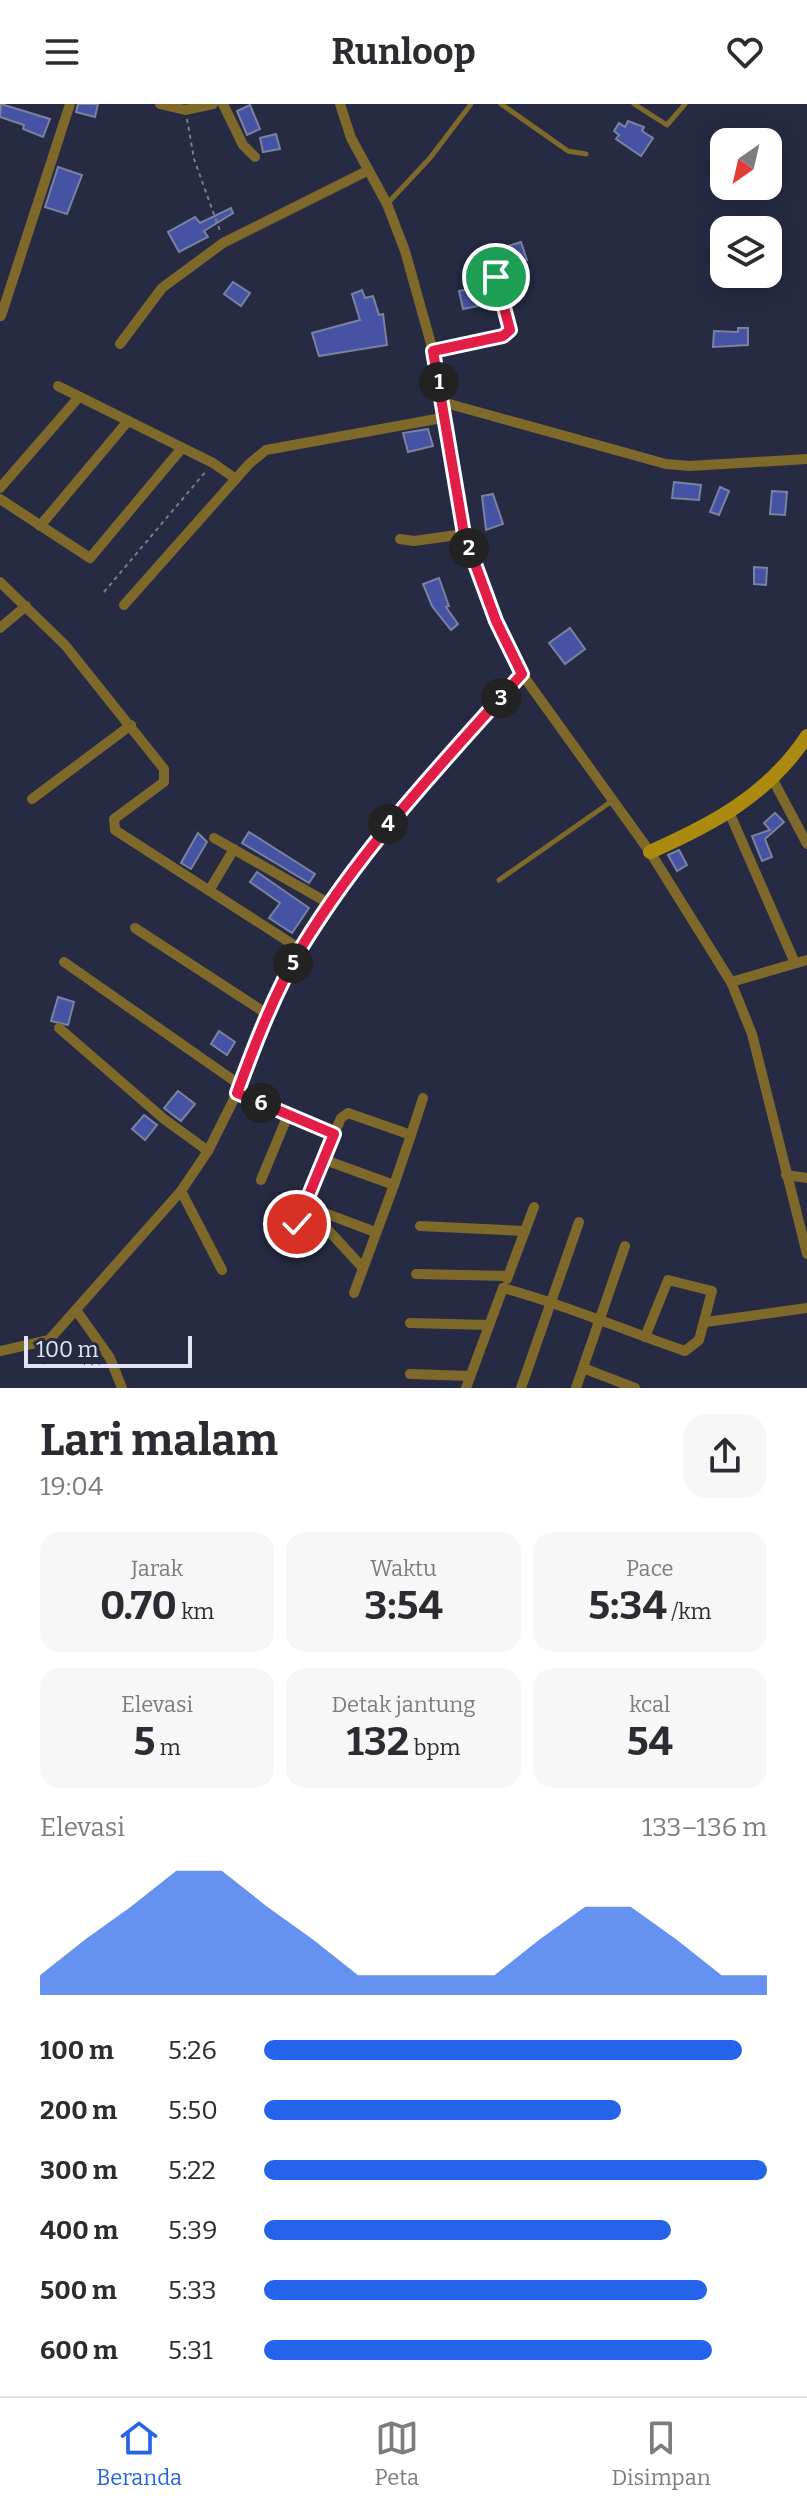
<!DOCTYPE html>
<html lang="id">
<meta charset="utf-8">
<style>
body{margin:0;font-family:Bitter,serif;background:#f7f7f7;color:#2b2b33;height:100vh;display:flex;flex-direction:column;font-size:30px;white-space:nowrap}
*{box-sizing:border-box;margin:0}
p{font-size:26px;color:#7c7c81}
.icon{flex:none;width:44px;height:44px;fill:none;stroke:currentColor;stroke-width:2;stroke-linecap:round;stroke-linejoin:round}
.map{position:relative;height:1284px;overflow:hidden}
.drawer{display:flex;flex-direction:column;background:#fff;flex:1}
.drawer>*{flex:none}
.needle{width:52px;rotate:214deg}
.controls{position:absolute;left:710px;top:24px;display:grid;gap:16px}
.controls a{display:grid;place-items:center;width:72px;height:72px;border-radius:16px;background:#fff;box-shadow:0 4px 20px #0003;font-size:40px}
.scale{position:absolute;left:24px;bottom:20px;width:168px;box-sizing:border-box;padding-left:8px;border:4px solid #e0e4f4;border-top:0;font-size:22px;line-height:28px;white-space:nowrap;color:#e0e4f4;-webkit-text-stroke:6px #262b43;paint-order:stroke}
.pin{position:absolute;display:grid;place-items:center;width:68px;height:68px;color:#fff;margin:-34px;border:4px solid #fff;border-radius:50%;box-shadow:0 2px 8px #0007}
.km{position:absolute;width:40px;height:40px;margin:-20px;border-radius:50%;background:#222;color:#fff;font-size:22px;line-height:40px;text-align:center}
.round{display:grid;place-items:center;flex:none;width:84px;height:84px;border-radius:24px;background:#f7f7f7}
.headline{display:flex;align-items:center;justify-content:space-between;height:136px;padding:0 40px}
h1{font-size:44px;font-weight:700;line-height:60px}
.metrics{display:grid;grid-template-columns:repeat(3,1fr);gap:12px;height:136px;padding:8px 40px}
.metrics div{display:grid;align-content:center;border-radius:20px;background:#f7f7f7;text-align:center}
.metrics b{font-size:40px;font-weight:700}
.metrics small{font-size:22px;font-weight:400}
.metrics p{font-size:22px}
.chart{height:224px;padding:16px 40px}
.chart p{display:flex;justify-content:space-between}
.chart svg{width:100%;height:144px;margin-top:8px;fill:#2563eb;opacity:.7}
ul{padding:0 40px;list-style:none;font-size:26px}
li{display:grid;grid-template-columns:128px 96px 1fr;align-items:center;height:60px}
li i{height:20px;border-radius:10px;background:#2563eb}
header{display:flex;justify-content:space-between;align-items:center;height:104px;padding:0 40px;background:#fff;font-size:36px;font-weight:700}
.tab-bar{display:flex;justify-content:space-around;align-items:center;height:112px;border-top:2px solid #e1e1e2;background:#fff;font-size:22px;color:#7c7c81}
.tab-bar a{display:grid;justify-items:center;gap:4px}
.tab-bar .active{color:#2563eb}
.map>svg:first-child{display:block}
.building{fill:#4652a3;stroke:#7a829e;stroke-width:2}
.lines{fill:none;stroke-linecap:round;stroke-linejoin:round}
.path{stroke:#797d92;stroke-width:2;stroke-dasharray:4 4;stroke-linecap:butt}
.lane{stroke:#7e692b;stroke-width:5}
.street{stroke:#7e692b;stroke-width:10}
.secondary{stroke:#ac8a10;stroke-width:14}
.route-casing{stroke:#fff;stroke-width:16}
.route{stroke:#e11d48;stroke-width:10}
</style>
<header><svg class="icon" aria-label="menu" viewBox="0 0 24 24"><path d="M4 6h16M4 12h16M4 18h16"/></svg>Runloop<svg class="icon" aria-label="heart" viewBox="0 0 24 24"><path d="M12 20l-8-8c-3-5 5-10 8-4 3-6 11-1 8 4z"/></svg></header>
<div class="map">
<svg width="807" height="1284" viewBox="0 0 807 1284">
<rect width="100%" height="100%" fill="#262b43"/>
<g class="building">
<path d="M1,0L50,15L43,33L23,25L24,21L0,13Z"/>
<path d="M78,0H98L95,13L76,8Z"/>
<path d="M250,1L260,25L247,31L237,7Z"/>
<path d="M628,17L644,23L642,27L653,34L641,52L616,35L619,31L614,27L619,19L625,23Z"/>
<path d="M276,30L280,45L263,48L260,34Z"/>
<path d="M58,63L82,71L67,110L45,103Z"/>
<path d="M231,104L233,109L204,127L208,133L179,148L168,128L195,113L200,119Z"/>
<path d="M521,138L527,156L514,160L508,142Z"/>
<path d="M233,178L250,189L241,202L224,190Z"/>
<path d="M483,182L487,200L463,205L459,187Z"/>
<path d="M362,186L365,194L373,192L379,211L383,210L387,241L319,252L312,229L360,216L352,190Z"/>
<path d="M738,224H748V241L713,243L714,227L738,228Z"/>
<path d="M428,325L433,342L408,348L403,329Z"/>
<path d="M674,378L701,381L699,396L672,394Z"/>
<path d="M720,383L729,387L719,411L710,408Z"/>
<path d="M772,387L787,388L785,411L770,410Z"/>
<path d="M493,390L503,420L486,426L482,392Z"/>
<path d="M754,463L767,464L766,481L754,480Z"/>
<path d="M439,474L449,502L446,503L458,520L451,526L432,502L423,480Z"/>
<path d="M570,524L585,545L565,560L549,539Z"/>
<path d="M775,709L784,718L765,735L772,753L762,757L752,732L770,726L764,719Z"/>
<path d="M249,728L315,770L309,779L242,739Z"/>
<path d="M198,729L207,738L191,765L181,759Z"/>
<path d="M679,746L687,761L677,767L668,751Z"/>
<path d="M257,768L309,804L292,829L269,814L280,799L250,778Z"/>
<path d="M58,893L74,898L68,921L51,917Z"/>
<path d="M219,927L235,938L227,951L211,940Z"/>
<path d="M178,987L195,1000L181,1017L164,1004Z"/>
<path d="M144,1011L157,1021L145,1036L132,1025Z"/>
</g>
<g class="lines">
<g class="path">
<path d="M187,15L194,55L220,127"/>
<path d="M445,244L503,232L510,226L496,173"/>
<path d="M104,488L207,366"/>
</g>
<g class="lane">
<path d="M501,0L568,47L586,50"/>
<path d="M634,0L667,21L685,0"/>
<path d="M387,100L430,54L471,0"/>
<path d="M499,776L612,697"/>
</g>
<g class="street">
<path d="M160,0L185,6L213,0"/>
<path d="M223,0L243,41L255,53"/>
<path d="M340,0L351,34L387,100L405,147L433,247L464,430L483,486L522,570L650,748L731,878L752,930L807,1150"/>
<path d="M1,212L70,0"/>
<path d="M120,240L162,184L223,139L367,67"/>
<path d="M58,282L213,359L236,375"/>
<path d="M442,298L666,360L690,362L807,355"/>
<path d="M0,384L79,293"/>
<path d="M0,395L90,454L182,344"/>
<path d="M40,422L128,317"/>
<path d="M400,435L414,437L464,430"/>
<path d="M0,478L65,541L164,665V678L114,715L115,726L300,845"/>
<path d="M124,501L249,360L266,346L442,314"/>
<path d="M0,524L26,502"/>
<path d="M773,676L807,740"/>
<path d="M32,695L131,621"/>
<path d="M729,708L795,859"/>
<path d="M214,734L330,800"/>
<path d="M210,785L234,745"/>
<path d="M135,824L267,910"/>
<path d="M64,858L240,981"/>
<path d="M731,878L807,856"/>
<path d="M59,924L164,1015L208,1047"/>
<path d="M237,989L334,1030L306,1102L363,1164"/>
<path d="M411,1031L423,994"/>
<path d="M325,1056L394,1081L411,1031L348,1009L341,1014L334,1030"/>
<path d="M786,1071L807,1074"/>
<path d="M261,1076L288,1011"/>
<path d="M181,1087L222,1166"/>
<path d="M297,1120L306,1102L375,1128"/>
<path d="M420,1122L525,1127"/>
<path d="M416,1170L508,1172"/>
<path d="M507,1175L534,1103"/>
<path d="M354,1189L394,1081"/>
<path d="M76,1206L110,1254L122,1284"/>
<path d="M706,1218L807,1204"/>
<path d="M410,1219L488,1221"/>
<path d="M0,1247L49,1236L181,1087L208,1047L237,989L267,910L300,845L391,716L522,570"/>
<path d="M583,1264L635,1284"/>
<path d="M410,1270L470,1272"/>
<path d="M466,1284L503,1184C564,1200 623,1226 682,1246L685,1247L699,1236L712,1187L668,1176L645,1233"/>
<path d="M521,1284L579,1118"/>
<path d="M576,1284L625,1142"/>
</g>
<path class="secondary" d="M650,748C713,720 768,691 807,632"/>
</g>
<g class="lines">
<defs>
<path id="route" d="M297,1120L334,1030L237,989C255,940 274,890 301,844C362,743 444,657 522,570L496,517L464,430L433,247L503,232L510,226L496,173"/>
</defs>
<use href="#route" class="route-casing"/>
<use href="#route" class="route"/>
</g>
</svg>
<div class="controls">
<a><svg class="needle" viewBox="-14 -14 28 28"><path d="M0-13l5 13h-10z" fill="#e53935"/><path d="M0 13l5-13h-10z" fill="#7c7c81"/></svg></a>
<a><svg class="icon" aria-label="layers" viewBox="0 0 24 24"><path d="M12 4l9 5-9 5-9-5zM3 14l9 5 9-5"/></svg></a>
</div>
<div class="scale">100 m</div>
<div class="pin" style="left:496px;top:173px;background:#1e9e55"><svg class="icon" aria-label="arrive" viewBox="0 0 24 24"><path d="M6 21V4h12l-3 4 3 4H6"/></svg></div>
<div class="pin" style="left:297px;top:1120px;background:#d93025"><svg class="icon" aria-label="check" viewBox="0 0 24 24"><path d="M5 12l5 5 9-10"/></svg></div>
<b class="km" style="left:439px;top:278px">1</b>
<b class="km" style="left:469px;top:444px">2</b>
<b class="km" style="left:501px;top:594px">3</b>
<b class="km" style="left:388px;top:720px">4</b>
<b class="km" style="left:293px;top:859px">5</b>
<b class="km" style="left:261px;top:999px">6</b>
</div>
<section class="drawer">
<div class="headline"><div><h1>Lari malam</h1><p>19:04</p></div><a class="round"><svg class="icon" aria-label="share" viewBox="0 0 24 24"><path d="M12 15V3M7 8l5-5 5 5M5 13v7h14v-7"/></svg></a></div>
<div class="metrics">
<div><p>Jarak</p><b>0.70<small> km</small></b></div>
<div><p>Waktu</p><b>3:54</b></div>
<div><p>Pace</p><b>5:34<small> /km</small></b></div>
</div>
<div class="metrics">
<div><p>Elevasi</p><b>5<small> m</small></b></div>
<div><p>Detak jantung</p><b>132<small> bpm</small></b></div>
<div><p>kcal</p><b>54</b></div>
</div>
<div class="chart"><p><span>Elevasi</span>133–136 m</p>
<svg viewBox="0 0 160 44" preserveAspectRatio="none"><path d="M0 44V38L10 27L20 17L30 6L40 6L50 17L60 27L70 38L80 38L90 38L100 38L110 27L120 17L130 17L140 27L150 38L160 38V44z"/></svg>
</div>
<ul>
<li><b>100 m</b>5:26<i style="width:95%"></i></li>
<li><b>200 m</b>5:50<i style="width:71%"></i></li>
<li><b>300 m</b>5:22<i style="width:100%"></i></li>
<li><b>400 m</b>5:39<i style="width:81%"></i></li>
<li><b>500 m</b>5:33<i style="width:88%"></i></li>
<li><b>600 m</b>5:31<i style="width:89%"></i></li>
</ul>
</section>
<nav class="tab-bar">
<a class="active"><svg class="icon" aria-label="home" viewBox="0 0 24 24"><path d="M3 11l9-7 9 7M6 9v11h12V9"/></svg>Beranda</a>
<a><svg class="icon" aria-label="map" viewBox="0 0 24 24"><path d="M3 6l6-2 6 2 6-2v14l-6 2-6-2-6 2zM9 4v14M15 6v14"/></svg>Peta</a>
<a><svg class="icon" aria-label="saved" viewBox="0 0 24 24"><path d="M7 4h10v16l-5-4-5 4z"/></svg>Disimpan</a>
</nav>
